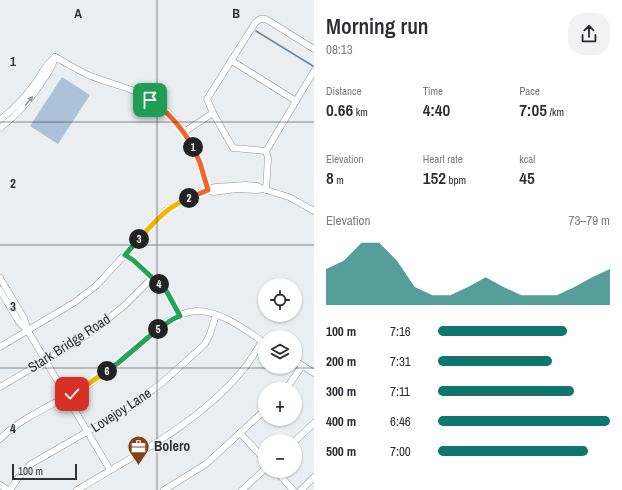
<!DOCTYPE html>
<meta charset="utf-8">
<style>
body{margin:0;font-family:"Archivo Narrow",sans-serif;background:#f2f2f3;color:#2b2b33;height:100vh;display:flex;flex-direction:column;font-size:15px;white-space:nowrap}
*{box-sizing:border-box;margin:0}
p{font-size:13px;color:#7c7c81}
.icon{flex:none;width:22px;height:22px;fill:none;stroke:currentColor;stroke-width:2;stroke-linecap:round;stroke-linejoin:round}
.map{position:relative;flex:1;overflow:hidden}
.details{display:flex;flex-direction:column;background:#fff;width:308px}
.details>*{flex:none}
.fabs{position:absolute;left:258px;top:278px;display:grid;gap:8px}
.fabs a{display:grid;place-items:center;width:44px;height:44px;border-radius:50%;background:#fff;box-shadow:0 1px 3px #0004;font-size:20px}
.scale{position:absolute;left:12px;bottom:10px;width:65px;box-sizing:border-box;padding-left:4px;border:2px solid #2f3132;border-top:0;font-size:11px;line-height:14px;white-space:nowrap;color:#2f3132;-webkit-text-stroke:3px #eaeef1;paint-order:stroke}
.pin{position:absolute;display:grid;place-items:center;width:34px;height:34px;color:#fff;margin:-17px;border-radius:8px;box-shadow:0 2px 6px #0006}
.km{position:absolute;width:20px;height:20px;margin:-10px;border-radius:50%;background:#222;color:#fff;font-size:11px;line-height:20px;text-align:center}
.round{display:grid;place-items:center;flex:none;width:42px;height:42px;border-radius:16px;background:#f2f2f3}
.head{display:flex;align-items:center;justify-content:space-between;height:68px;padding:0 12px}
h1{font-size:22px;font-weight:600;line-height:30px}
.metrics{display:grid;grid-template-columns:repeat(3,1fr);gap:6px;height:68px;padding:4px 12px}
.metrics div{display:grid;align-content:center}
.metrics b{font-size:17px;font-weight:600}
.metrics small{font-size:11px;font-weight:400}
.metrics p{font-size:11px}
.chart{height:112px;padding:8px 12px}
.chart p{display:flex;justify-content:space-between}
.chart svg{width:100%;height:72px;margin-top:4px;fill:#0f766e;opacity:.7}
ul{padding:0 12px;list-style:none;font-size:13px}
li{display:grid;grid-template-columns:64px 48px 1fr;align-items:center;height:30px}
li i{height:10px;border-radius:5px;background:#0f766e}
main{display:flex;flex:1;min-height:0}
.map>svg:first-child{display:block}
.grass{fill:#acc2d8}
.lines{fill:none;stroke-linecap:round;stroke-linejoin:round}
.stream{stroke:#6d869e;stroke-width:1.5}
.minor-casing{stroke:#939699;stroke-width:7}
.minor{stroke:#fff;stroke-width:6}
.oneway{fill:#979898}
.split-1-casing{stroke:#fff;stroke-width:8}
.split-2-casing{stroke:#fff;stroke-width:8}
.split-3-casing{stroke:#fff;stroke-width:8}
.split-4-casing{stroke:#fff;stroke-width:8}
.split-5-casing{stroke:#fff;stroke-width:8}
.split-6-casing{stroke:#fff;stroke-width:8}
.split-7-casing{stroke:#fff;stroke-width:8}
.split-1{stroke:#f0652b;stroke-width:5}
.split-2{stroke:#f0652b;stroke-width:5}
.split-3{stroke:#f5b400;stroke-width:5}
.split-4{stroke:#22a559;stroke-width:5}
.split-5{stroke:#22a559;stroke-width:5}
.split-6{stroke:#22a559;stroke-width:5}
.split-7{stroke:#f5b400;stroke-width:5}
.grid{fill:none;stroke:#2f3132;stroke-width:1;stroke-opacity:0.55}
.labels{text-anchor:middle;dominant-baseline:central;stroke-width:3;stroke-linejoin:round;paint-order:stroke}
.street-label{font-size:14px;fill:#2f3132;stroke:#eaeef1}
.poi-label{font-size:14px;font-weight:bold;fill:#2f3132;stroke:#eaeef1;text-anchor:start}
.grid-label{font-size:13px;text-anchor:middle;font-weight:bold;fill:#2f3132;stroke:#eaeef1;stroke-width:3;stroke-linejoin:round;paint-order:stroke}
</style>
<main>
<div class="map">
<svg width="314" height="490" viewBox="0 0 314 490">
<rect width="100%" height="100%" fill="#eaeef1"/>
<path class="grass" d="M62,77L90,95L58,144L30,126Z"/>
<g class="lines">
<path class="stream" d="M256,31L313,66"/>
<defs>
<g id="minor">
<path d="M55,57C67,63 78,71 91,76C105,82 120,85 134,91C179,111 196,145 208,190"/>
<path d="M232,61L296,101"/>
<path d="M0,120C12,110 24,99 33,86C41,76 45,64 55,57"/>
<path d="M0,128C19,114 32,98 44,79C49,72 53,65 55,57"/>
<path d="M184,132L213,113"/>
<path d="M266,151L233,148L213,113L207,99L255,23L260,19H266L314,49"/>
<path d="M208,190L213,192L237,189L257,190L263,189"/>
<path d="M266,190L268,158L266,151L314,71"/>
<path d="M125,255L133,260L167,292L180,316"/>
<path d="M0,278L24,318L28,331L110,470"/>
<path d="M0,290L19,322L27,330"/>
<path d="M0,347L75,302L97,285L164,212L179,202L197,194L215,187L246,185L257,186L263,189L289,197L314,211"/>
<path d="M295,361L314,373"/>
<path d="M0,387L70,346L97,328L125,305L152,278"/>
<path d="M286,389L302,366"/>
<path d="M240,433L265,460"/>
<path d="M0,439C21,417 61,401 88,385C107,373 125,358 143,342C158,329 175,312 197,311C222,311 245,330 265,343"/>
<path d="M295,441L314,423"/>
<path d="M276,471L293,490"/>
<path d="M0,485L8,490"/>
<path d="M10,490L18,478L31,464L130,407L164,381L205,344L210,334L216,315"/>
<path d="M77,490C135,455 198,424 242,371C250,362 256,351 262,341"/>
<path d="M164,490L206,464L265,410"/>
<path d="M242,490L265,469"/>
<path d="M301,490L314,477"/>
</g>
</defs>
<use href="#minor" class="minor-casing"/>
<use href="#minor" class="minor"/>
</g>
<defs><path id="oneway-solid" d="M-6-.8H1V-3.2L6.5 0L1 3.2V.8H-6Z"/></defs>
<use class="oneway" href="#oneway-solid" transform="translate(29 101) rotate(-50)"/>
<g class="lines">
<defs>
<path id="split-1" d="M150,100C169,112 182,128 193,147"/>
<path id="split-2" d="M189,198L208,190L200,163L193,147"/>
<path id="split-3" d="M139,239C155,221 167,207 189,198"/>
<path id="split-4" d="M139,239L125,255L133,260L159,284"/>
<path id="split-5" d="M158,329L173,319L180,316L167,292L159,284"/>
<path id="split-6" d="M107,371L118,363L158,329"/>
<path id="split-7" d="M72,394L88,384L107,371"/>
</defs>
<use href="#split-1" class="split-1-casing"/>
<use href="#split-2" class="split-2-casing"/>
<use href="#split-3" class="split-3-casing"/>
<use href="#split-4" class="split-4-casing"/>
<use href="#split-5" class="split-5-casing"/>
<use href="#split-6" class="split-6-casing"/>
<use href="#split-7" class="split-7-casing"/>
<use href="#split-1" class="split-1"/>
<use href="#split-2" class="split-2"/>
<use href="#split-3" class="split-3"/>
<use href="#split-4" class="split-4"/>
<use href="#split-5" class="split-5"/>
<use href="#split-6" class="split-6"/>
<use href="#split-7" class="split-7"/>
</g>
<path class="grid" d="M157,0V490M0,122H314M0,245H314M0,368H314"/>
<defs>
<symbol id="office-pin" viewBox="-11 -11 22 30"><path d="M0 17L-7.5 6A9.5 9.5 0 1 1 7.5 6Z" fill="#844016" stroke="#eaeef1"/><path d="M-6-3h4V-5.5h4V-3h4V5H-6ZM-1-4.5V-3h2v-1.5ZM-6 0V1H6V0Z" fill="#fff"/></symbol>
</defs>
<g fill-rule="evenodd">
<use href="#office-pin" x="126" y="434" width="25" height="34"/>
</g>
<g class="labels">
<g class="street-label">
<text transform="translate(69 343) rotate(-33)">Stark Bridge Road</text>
<text transform="translate(121 410) rotate(-33)">Lovejoy Lane</text>
</g>
<g class="poi-label">
<text x="154" y="446">Bolero</text>
</g>
</g>
<g class="grid-label">
<text x="78" y="18">A</text>
<text x="236" y="18">B</text>
<text x="13" y="66">1</text>
<text x="13" y="188">2</text>
<text x="13" y="311">3</text>
<text x="13" y="433">4</text>
</g>
</svg>
<div class="fabs">
<a><svg class="icon" aria-label="locate" viewBox="0 0 24 24"><circle cx="12" cy="12" r="6"/><path d="M12 2v4M12 18v4M2 12h4M18 12h4"/></svg></a>
<a><svg class="icon" aria-label="layers" viewBox="0 0 24 24"><path d="M12 4l9 5-9 5-9-5zM3 14l9 5 9-5"/></svg></a>
<a>+</a>
<a>−</a>
</div>
<div class="scale">100 m</div>
<div class="pin" style="left:150px;top:100px;background:#1e9e55"><svg class="icon" aria-label="arrive" viewBox="0 0 24 24"><path d="M6 21V4h12l-3 4 3 4H6"/></svg></div>
<div class="pin" style="left:72px;top:394px;background:#d93025"><svg class="icon" aria-label="check" viewBox="0 0 24 24"><path d="M5 12l5 5 9-10"/></svg></div>
<b class="km" style="left:193px;top:147px">1</b>
<b class="km" style="left:189px;top:198px">2</b>
<b class="km" style="left:139px;top:239px">3</b>
<b class="km" style="left:159px;top:284px">4</b>
<b class="km" style="left:158px;top:329px">5</b>
<b class="km" style="left:107px;top:371px">6</b>
</div>
<section class="details">
<div class="head"><div><h1>Morning run</h1><p>08:13</p></div><a class="round"><svg class="icon" aria-label="share" viewBox="0 0 24 24"><path d="M12 15V3M7 8l5-5 5 5M5 13v7h14v-7"/></svg></a></div>
<div class="metrics">
<div><p>Distance</p><b>0.66<small> km</small></b></div>
<div><p>Time</p><b>4:40</b></div>
<div><p>Pace</p><b>7:05<small> /km</small></b></div>
</div>
<div class="metrics">
<div><p>Elevation</p><b>8<small> m</small></b></div>
<div><p>Heart rate</p><b>152<small> bpm</small></b></div>
<div><p>kcal</p><b>45</b></div>
</div>
<div class="chart"><p><span>Elevation</span>73–79 m</p>
<svg viewBox="0 0 160 44" preserveAspectRatio="none"><path d="M0 44V22L10 17L20 6L30 6L40 17L50 33L60 38L70 38L80 33L90 27L100 33L110 38L120 38L130 38L140 33L150 27L160 22V44z"/></svg>
</div>
<ul>
<li><b>100 m</b>7:16<i style="width:75%"></i></li>
<li><b>200 m</b>7:31<i style="width:66%"></i></li>
<li><b>300 m</b>7:11<i style="width:79%"></i></li>
<li><b>400 m</b>6:46<i style="width:100%"></i></li>
<li><b>500 m</b>7:00<i style="width:87%"></i></li>
</ul>
</section>
</main>
